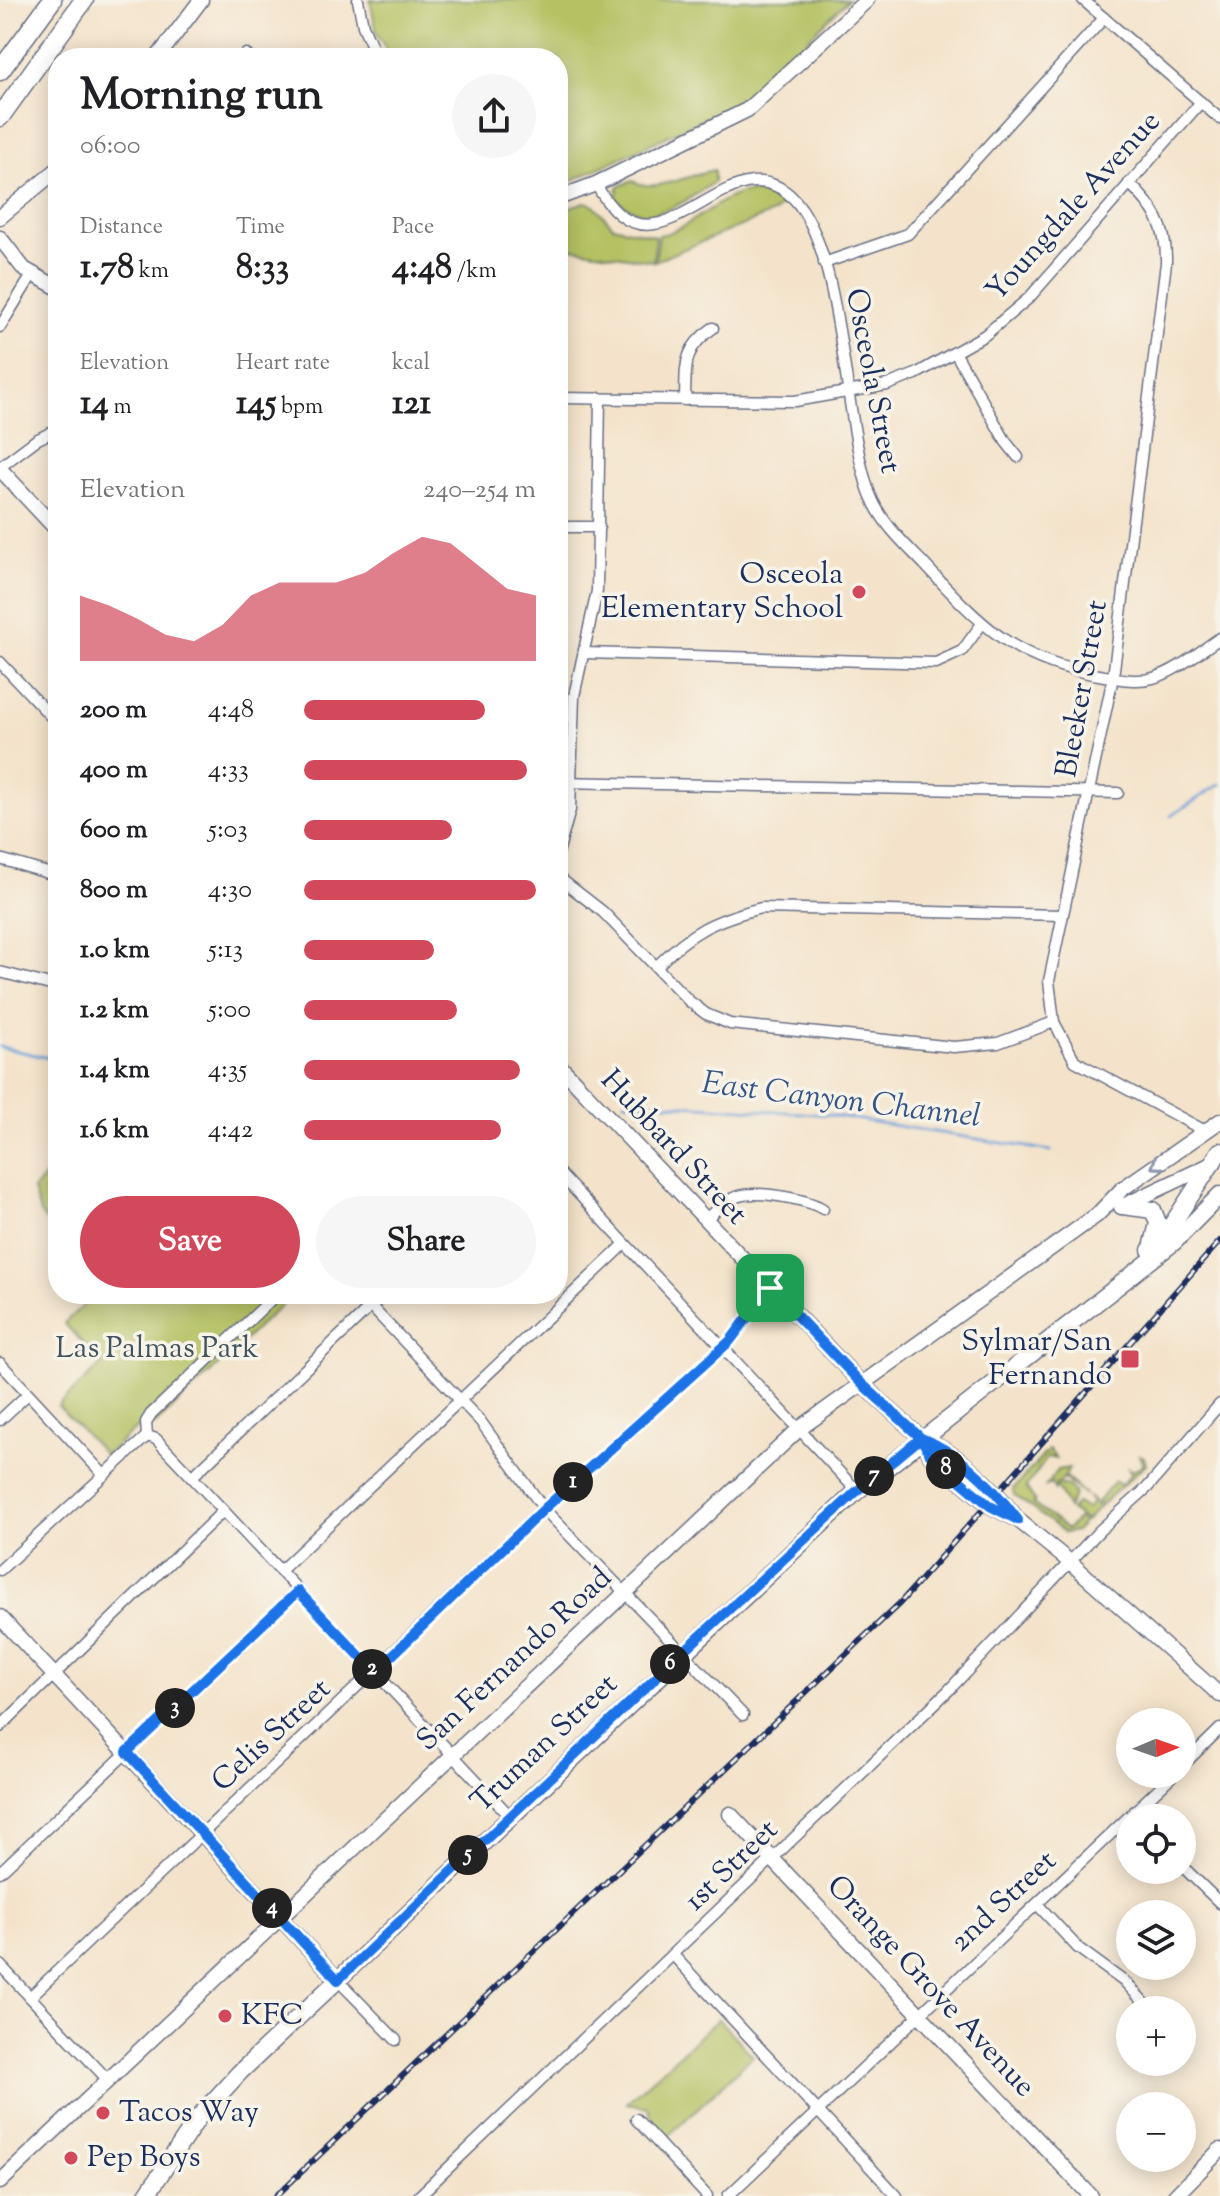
<!DOCTYPE html>
<meta charset="utf-8">
<style>
body{margin:0;font-family:"Sorts Mill Goudy",serif;background:#f6f6f6;color:#202124;height:100vh;display:flex;flex-direction:column;font-size:30px;white-space:nowrap}
*{box-sizing:border-box;margin:0}
p{font-size:26px;color:#757577}
.icon{flex:none;width:44px;height:44px;fill:none;stroke:currentColor;stroke-width:2;stroke-linecap:round;stroke-linejoin:round}
.map{position:relative;flex:1;overflow:hidden}
.drawer{position:absolute;left:48px;top:48px;width:520px;height:1256px;display:flex;flex-direction:column;background:#fff;border-radius:32px;box-shadow:0 4px 20px #0003}
.drawer>*{flex:none}
.needle{width:52px;rotate:88deg}
.tools{position:absolute;left:1116px;top:1708px;display:grid;gap:16px}
.tools a{display:grid;place-items:center;width:80px;height:80px;border-radius:50%;background:#fff;box-shadow:0 4px 20px #0003;font-size:40px}
.pin{position:absolute;display:grid;place-items:center;width:68px;height:68px;color:#fff;margin:-34px;border-radius:16px;box-shadow:0 4px 12px #0006}
.km{position:absolute;width:40px;height:40px;margin:-20px;border-radius:50%;background:#222;color:#fff;font-size:22px;line-height:40px;text-align:center}
.round{display:grid;place-items:center;flex:none;width:84px;height:84px;border-radius:42px;background:#f6f6f6}
.overview{display:flex;align-items:center;justify-content:space-between;height:136px;padding:0 32px}
h1{font-size:44px;font-weight:700;line-height:60px}
.metrics{display:grid;grid-template-columns:repeat(3,1fr);gap:12px;height:136px;padding:8px 32px}
.metrics div{display:grid;align-content:center}
.metrics b{font-size:34px;font-weight:700}
.metrics small{font-size:22px;font-weight:400}
.metrics p{font-size:22px}
.chart{height:224px;padding:16px 32px}
.chart p{display:flex;justify-content:space-between}
.chart svg{width:100%;height:144px;margin-top:8px;fill:#d1495b;opacity:.7}
.button{display:flex;gap:16px;margin-top:auto;padding:16px 32px}
.button a{flex:1;height:92px;border-radius:48px;background:#d1495b;color:#fff;font-size:32px;font-weight:700;line-height:92px;text-align:center}
.button a+a{background:#f6f6f6;color:#202124}
ul{padding:0 32px;list-style:none;font-size:26px}
li{display:grid;grid-template-columns:128px 96px 1fr;align-items:center;height:60px}
li i{height:20px;border-radius:10px;background:#d1495b}
.map>svg:first-child{display:block}
.green{fill:#b5c163;stroke:#687860;stroke-width:2}
.lines{fill:none;stroke-linecap:round;stroke-linejoin:round}
.stream{stroke:#6b9fd7;stroke-width:3}
.street-casing{stroke:#676e84;stroke-width:13}
.secondary-casing{stroke:#676e84;stroke-width:17}
.primary-casing{stroke:#676e84;stroke-width:19}
.highway-casing{stroke:#676e84;stroke-width:21}
.street{stroke:#fff;stroke-width:10}
.secondary{stroke:#fff;stroke-width:14}
.primary{stroke:#fff;stroke-width:16}
.highway{stroke:#fff;stroke-width:18}
.rail-casing{stroke:#1b2f5e;stroke-width:6}
.rail{stroke:#f7f3e8;stroke-width:3;stroke-dasharray:9;stroke-linecap:butt}
.oneway{stroke:#8d97ae}
.route-casing{stroke:#fff;stroke-width:16}
.route{stroke:#1a73e8;stroke-width:10}
.poi-dot{fill:#d1495b;stroke:#f7f3e8;stroke-width:3}
.labels{text-anchor:middle;dominant-baseline:central;stroke-width:7;stroke-linejoin:round;paint-order:stroke}
.street-label{font-size:30px;fill:#1b2f5e;stroke:#f7f3e8}
.poi-label{font-size:30px;fill:#1b2f5e;stroke:#f7f3e8;text-anchor:start}
.park-label{font-size:30px;fill:#42545f;stroke:#f7f3e8}
.water-label{font-size:32px;font-style:italic;fill:#375688;stroke:#f7f3e8}
</style>
<div class="map">
<svg width="1220" height="2196" viewBox="0 0 1220 2196">
<rect width="100%" height="100%" fill="#f7f3e8"/>
<filter id="ink" filterUnits="userSpaceOnUse"><feTurbulence type="fractalNoise" baseFrequency=".0125" numOctaves="2"/><feDisplacementMap in="SourceGraphic" scale="16" xChannelSelector="R" yChannelSelector="G"/><feConvolveMatrix kernelMatrix="1 2 1 2 8 2 1 2 1" color-interpolation-filters="sRGB"/></filter>
<filter id="wash" filterUnits="userSpaceOnUse"><feTurbulence type="fractalNoise" baseFrequency=".006" numOctaves="4" result="noise"/><feDisplacementMap in="SourceGraphic" scale="32" xChannelSelector="R" yChannelSelector="G"/><feGaussianBlur stdDeviation="1.8" result="paint"/><feColorMatrix in="noise" values="0 0 0 0 0 0 0 0 0 0 0 0 0 0 0 0 0 1.4 0 .05"/><feComposite in="paint" operator="in"/></filter>
<g filter="url(#wash)">
<rect width="100%" height="100%" fill="#f4e3ca"/>
<g class="green">
<path d="M370,0H848L764,82L726,109L558,187V58H391L377,33Z"/>
<path d="M714,170V182C682,203 650,231 616,199L618,187L632,180C650,195 692,174 714,170Z"/>
<path d="M748,192L767,193L783,203L775,212L655,261L659,235C693,229 715,197 748,192Z"/>
<path d="M585,202L594,205L613,226L656,236L653,261L558,246V211Z"/>
<path d="M58,1174V1236L40,1213L33,1190L45,1176Z"/>
<path d="M96,1294H293L156,1424L137,1428L105,1455L58,1406L102,1364L64,1323Z"/>
<path d="M1049,1449L1056,1459L1048,1457L1026,1487L1035,1501L1033,1504L1067,1529L1079,1518L1084,1522L1075,1531L1065,1533L1014,1495L1013,1489Z"/>
<path d="M1139,1455L1144,1457L1146,1464L1101,1505L1097,1502L1115,1481L1121,1485L1131,1474L1128,1468L1133,1471L1143,1464Z"/>
<path d="M1069,1468L1065,1477L1086,1495L1063,1478L1058,1484L1069,1486L1075,1494L1068,1508L1056,1485L1055,1490L1051,1484L1046,1486L1057,1470Z"/>
<path d="M1087,1496L1099,1507L1086,1521L1071,1510L1077,1503L1087,1509L1092,1502Z"/>
<path d="M718,2019L753,2056L666,2138L655,2125L648,2107L626,2103Z"/>
</g>
<g class="lines">
<g class="stream">
<path d="M1171,816L1220,784"/>
<path d="M0,1047L58,1060"/>
<path d="M558,1097H560"/>
<path d="M625,1101L830,1115L1051,1151"/>
</g>
</g>
</g>
<g filter="url(#ink)">
<g class="lines">
<defs>
<g id="street">
<path d="M358,0L363,26L377,58"/>
<path d="M1104,18L1220,119"/>
<path d="M246,54L249,58"/>
<path d="M1129,183C1155,208 1167,227 1166,263L1113,677L1049,981L1054,1022L1075,1061L1205,1131"/>
<path d="M596,184C656,297 727,132 793,198C845,251 842,421 870,494C881,523 905,544 925,565C981,625 1015,662 1099,675C1116,678 1136,683 1153,678C1176,672 1200,651 1220,638"/>
<path d="M824,263L908,234L1104,18L1083,0"/>
<path d="M0,327L32,275"/>
<path d="M956,354L1006,442L1018,457"/>
<path d="M558,398L795,401L887,385L916,374L985,335L1029,298L1201,102"/>
<path d="M685,400C686,366 682,349 713,328"/>
<path d="M0,467L36,440L58,429"/>
<path d="M558,527H599"/>
<path d="M585,653L936,663L962,651L981,625"/>
<path d="M0,662L58,724"/>
<path d="M558,782L1118,793"/>
<path d="M558,853L570,810L574,696L597,591L600,398"/>
<path d="M0,859L58,876"/>
<path d="M558,877L603,912L689,1001L706,1014L730,1024L954,1047L998,1043L1054,1022"/>
<path d="M657,966C691,931 714,920 761,908L1062,915"/>
<path d="M0,972L58,987"/>
<path d="M558,1172L857,1491"/>
<path d="M705,1220C714,1212 724,1201 736,1197C754,1189 807,1199 823,1209"/>
<path d="M359,1294L481,1422L544,1509L743,1715"/>
<path d="M0,1363L103,1474"/>
<path d="M0,1420L28,1394"/>
<path d="M147,1436L156,1439L192,1477L509,1815"/>
<path d="M147,1436L146,1422L151,1414L277,1294"/>
<path d="M192,1477L384,1294"/>
<path d="M0,1570L147,1436"/>
<path d="M280,1571L625,1244"/>
<path d="M0,1727L223,1511"/>
<path d="M1182,1766L1220,1729"/>
<path d="M1182,1866L1220,1903"/>
<path d="M0,1872L298,1591"/>
<path d="M1037,1904L1078,1948L1126,1983L1151,2010"/>
<path d="M673,1955L897,2196"/>
<path d="M0,1965L108,2080"/>
<path d="M338,1980L396,2040"/>
<path d="M30,1997L544,1509L730,1341L770,1288"/>
<path d="M636,2119L707,2196"/>
<path d="M419,2196L949,1690L1100,1530L1147,1488L1220,1404"/>
<path d="M728,2196L1174,1774"/>
</g>
<g id="secondary">
<path d="M157,58L201,0"/>
<path d="M558,198L596,184L747,110L867,0"/>
<path d="M0,217L58,169"/>
<path d="M0,238L24,269L58,288"/>
<path d="M0,469L58,531"/>
<path d="M558,1064L861,1383L921,1438L931,1456L990,1506L1018,1520L1070,1562L1220,1695"/>
<path d="M1121,1207L1214,1163"/>
<path d="M921,1438C958,1453 991,1484 1015,1516"/>
<path d="M0,1617L338,1980"/>
<path d="M730,1814L1091,2196"/>
<path d="M0,2182L799,1429L1097,1215L1122,1189L1220,1121"/>
<path d="M1175,2196L1220,2150"/>
</g>
<g id="primary">
<path d="M1123,1206L1153,1210L1158,1223L1153,1244"/>
<path d="M1150,1250L1167,1232L1220,1151"/>
<path d="M146,2196L198,2118L240,2072L857,1491L1174,1242L1220,1195"/>
</g>
<g id="highway">
<path d="M0,71L52,0"/>
<path d="M0,117L84,0"/>
</g>
</defs>
<use href="#street" class="street-casing"/>
<use href="#secondary" class="secondary-casing"/>
<use href="#primary" class="primary-casing"/>
<use href="#highway" class="highway-casing"/>
<use href="#street" class="street"/>
<use href="#secondary" class="secondary"/>
<use href="#primary" class="primary"/>
<use href="#highway" class="highway"/>
<defs>
<path id="rail" d="M276,2196L900,1603L1220,1241"/>
</defs>
<use href="#rail" class="rail-casing"/>
<use href="#rail" class="rail"/>
</g>
<defs><path id="oneway-chevron" d="M-2-3.5L2.5 0L-2 3.5" fill="none" stroke-width="1.6" stroke-linecap="round" stroke-linejoin="round" transform="scale(2)"/></defs>
<use class="oneway" href="#oneway-chevron" transform="translate(1156 1165) rotate(145)"/>
</g>
<g class="lines" filter="url(#ink)">
<defs>
<path id="route" d="M770,1288L730,1341L544,1509L375,1672L298,1591L127,1752L338,1980L683,1652L857,1491L921,1438C960,1453 993,1487 1018,1520L990,1506L931,1456L921,1438L861,1383L770,1288"/>
</defs>
<use href="#route" class="route-casing"/>
<use href="#route" class="route"/>
</g>
<g class="poi-dot">
<circle cx="859" cy="592" r="8"/>
<rect x="1120" y="1349" width="20" height="20" rx="4"/>
<circle cx="225" cy="2016" r="8"/>
<circle cx="103" cy="2113" r="8"/>
<circle cx="71" cy="2158" r="8"/>
</g>
<g class="labels">
<g class="street-label">
<text transform="translate(1074 207) rotate(-48)">Youngdale Avenue</text>
<text transform="translate(872 381) rotate(79)">Osceola Street</text>
<text transform="translate(1083 689) rotate(-80)">Bleeker Street</text>
<text transform="translate(673 1148) rotate(47)">Hubbard Street</text>
<text transform="translate(515 1660) rotate(-43)">San Fernando Road</text>
<text transform="translate(272 1736) rotate(-43)">Celis Street</text>
<text transform="translate(545 1744) rotate(-43)">Truman Street</text>
<text transform="translate(732 1866) rotate(-44)">1st Street</text>
<text transform="translate(1004 1902) rotate(-43)">2nd Street</text>
<text transform="translate(930 1987) rotate(47)">Orange Grove Avenue</text>
</g>
<g class="poi-label">
<text x="843" y="575" text-anchor="end">Osceola<tspan x="843" dy="34">Elementary School</tspan></text>
<text x="1112" y="1342" text-anchor="end">Sylmar/San<tspan x="1112" dy="34">Fernando</tspan></text>
<text x="241" y="2016">KFC</text>
<text x="119" y="2113">Tacos Way</text>
<text x="87" y="2158">Pep Boys</text>
</g>
<g class="park-label">
<text x="157" y="1349">Las Palmas Park</text>
</g>
<g class="water-label">
<text transform="translate(841 1101) rotate(7)">East Canyon Channel</text>
</g>
</g>
</svg>
<div class="tools">
<a><svg class="needle" viewBox="-14 -14 28 28"><path d="M0-13l5 13h-10z" fill="#e53935"/><path d="M0 13l5-13h-10z" fill="#757577"/></svg></a>
<a><svg class="icon" aria-label="locate" viewBox="0 0 24 24"><circle cx="12" cy="12" r="6"/><path d="M12 2v4M12 18v4M2 12h4M18 12h4"/></svg></a>
<a><svg class="icon" aria-label="layers" viewBox="0 0 24 24"><path d="M12 4l9 5-9 5-9-5zM3 14l9 5 9-5"/></svg></a>
<a>+</a>
<a>−</a>
</div>
<div class="pin" style="left:770px;top:1288px;background:#1e9e55"><svg class="icon" aria-label="arrive" viewBox="0 0 24 24"><path d="M6 21V4h12l-3 4 3 4H6"/></svg></div>
<b class="km" style="left:573px;top:1482px">1</b>
<b class="km" style="left:372px;top:1669px">2</b>
<b class="km" style="left:175px;top:1708px">3</b>
<b class="km" style="left:272px;top:1908px">4</b>
<b class="km" style="left:468px;top:1855px">5</b>
<b class="km" style="left:670px;top:1664px">6</b>
<b class="km" style="left:874px;top:1476px">7</b>
<b class="km" style="left:946px;top:1469px">8</b>
<section class="drawer">
<div class="overview"><div><h1>Morning run</h1><p>06:00</p></div><a class="round"><svg class="icon" aria-label="share" viewBox="0 0 24 24"><path d="M12 15V3M7 8l5-5 5 5M5 13v7h14v-7"/></svg></a></div>
<div class="metrics">
<div><p>Distance</p><b>1.78<small> km</small></b></div>
<div><p>Time</p><b>8:33</b></div>
<div><p>Pace</p><b>4:48<small> /km</small></b></div>
</div>
<div class="metrics">
<div><p>Elevation</p><b>14<small> m</small></b></div>
<div><p>Heart rate</p><b>145<small> bpm</small></b></div>
<div><p>kcal</p><b>121</b></div>
</div>
<div class="chart"><p><span>Elevation</span>240–254 m</p>
<svg viewBox="0 0 160 44" preserveAspectRatio="none"><path d="M0 44V24L10 27L20 31L30 36L40 38L50 33L60 24L70 20L80 20L90 20L100 17L110 11L120 6L130 8L140 15L150 22L160 24V44z"/></svg>
</div>
<ul>
<li><b>200 m</b>4:48<i style="width:78%"></i></li>
<li><b>400 m</b>4:33<i style="width:96%"></i></li>
<li><b>600 m</b>5:03<i style="width:64%"></i></li>
<li><b>800 m</b>4:30<i style="width:100%"></i></li>
<li><b>1.0 km</b>5:13<i style="width:56%"></i></li>
<li><b>1.2 km</b>5:00<i style="width:66%"></i></li>
<li><b>1.4 km</b>4:35<i style="width:93%"></i></li>
<li><b>1.6 km</b>4:42<i style="width:85%"></i></li>
</ul>
<div class="button"><a>Save</a><a>Share</a></div>
</section>
</div>
